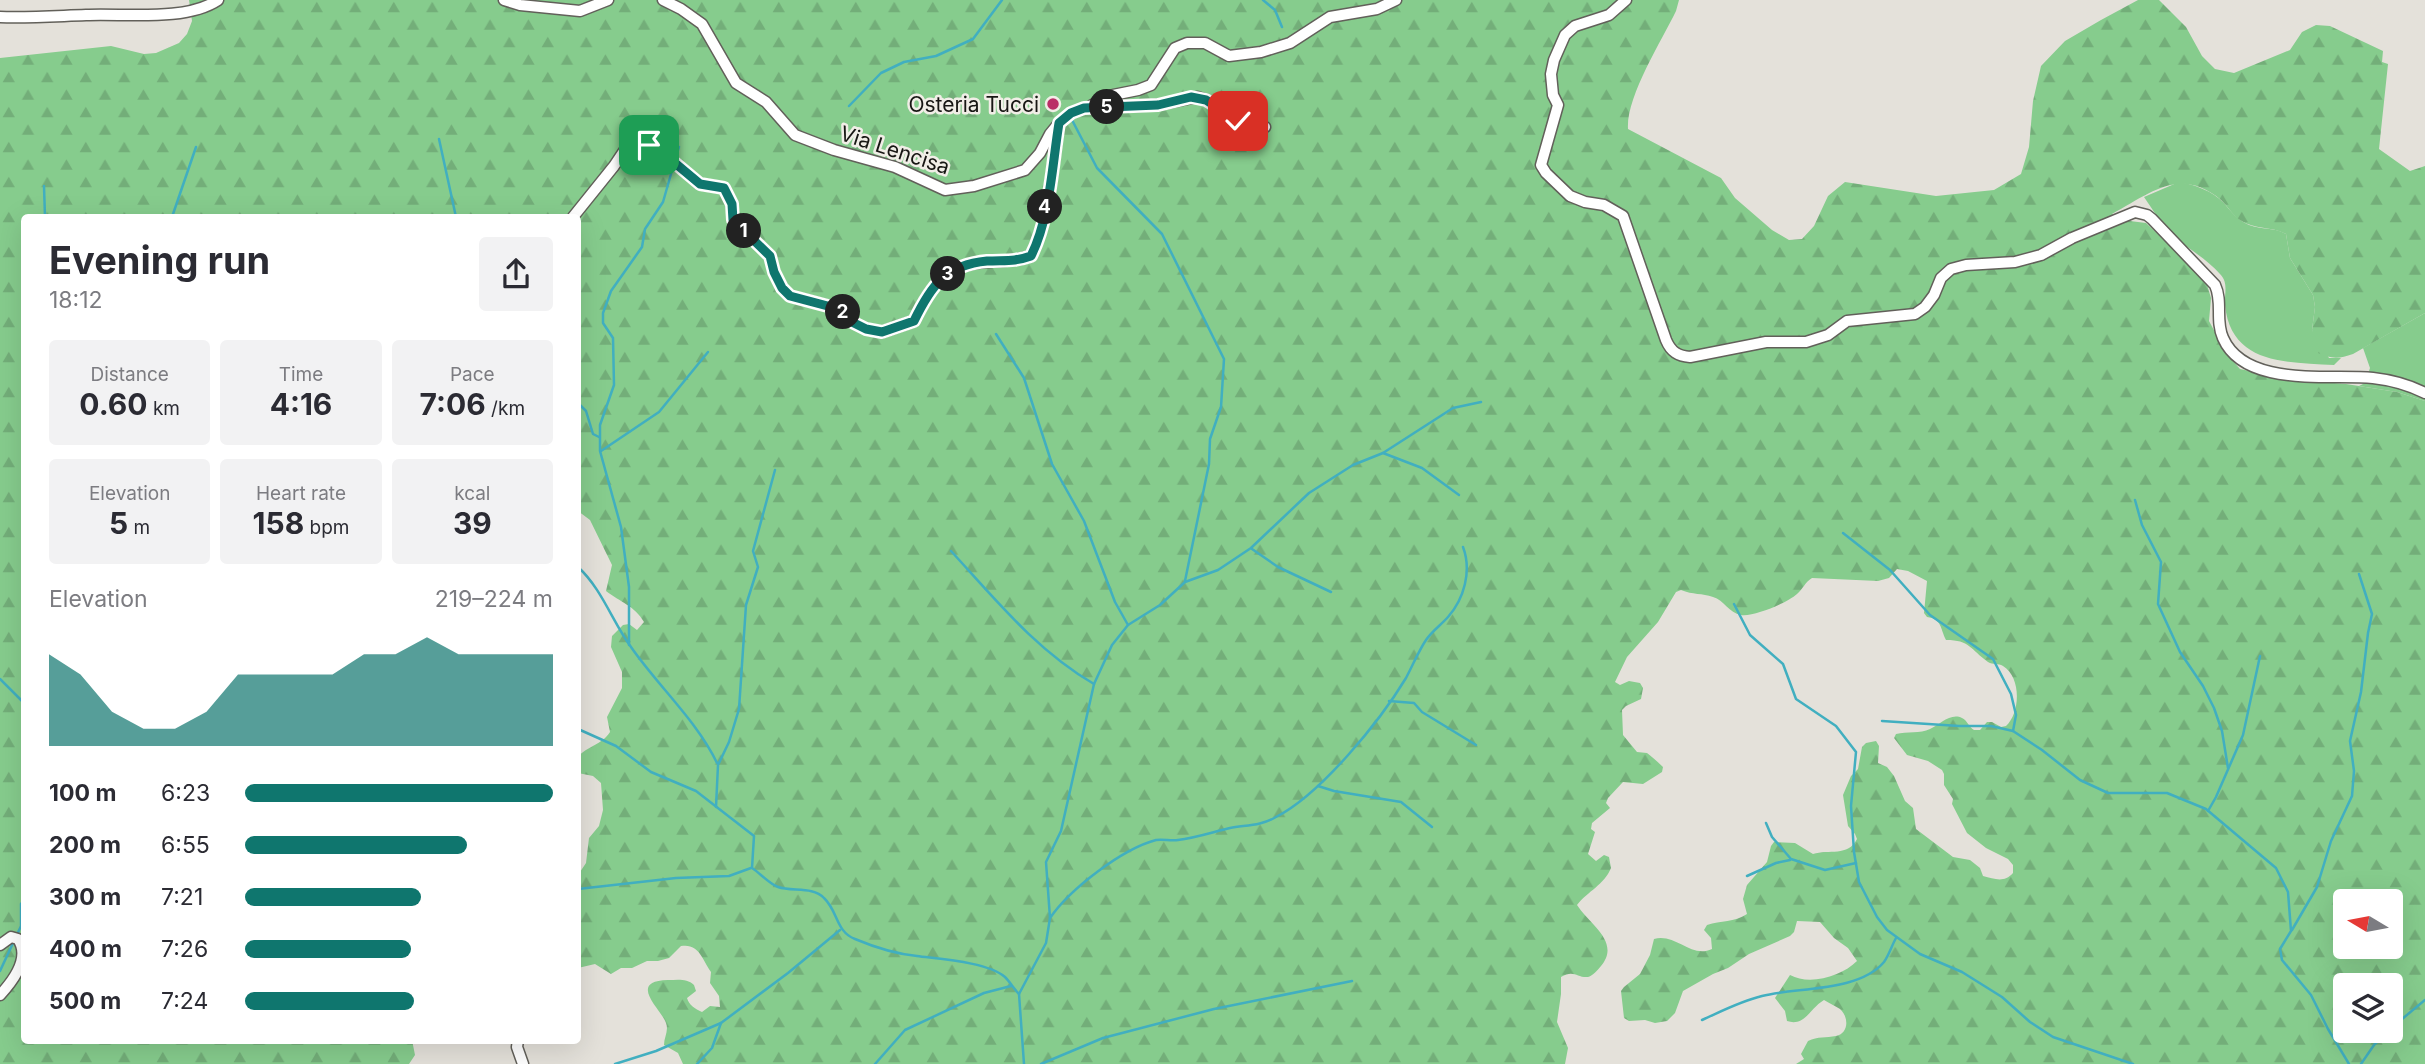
<!DOCTYPE html>
<meta charset="utf-8">
<style>
body{margin:0;font-family:Inter,sans-serif;background:#f2f2f3;color:#2b2b33;height:100vh;display:flex;flex-direction:column;font-size:26px;white-space:nowrap}
*{box-sizing:border-box;margin:0}
p{font-size:23px;color:#7c7c81}
.icon{flex:none;width:38px;height:38px;fill:none;stroke:currentColor;stroke-width:2;stroke-linecap:round;stroke-linejoin:round}
.map{position:relative;flex:1;overflow:hidden}
.side{position:absolute;left:21px;top:214px;width:560px;height:830px;display:flex;flex-direction:column;background:#fff;border-radius:7px;box-shadow:0 7px 28px #0002}
.side>*{flex:none}
.needle{width:46px;rotate:280deg}
.buttons{position:absolute;left:2333px;top:889px;display:grid;gap:14px}
.buttons a{display:grid;place-items:center;width:70px;height:70px;border-radius:7px;background:#fff;box-shadow:0 7px 28px #0002;font-size:35px}
.pin{position:absolute;display:grid;place-items:center;width:60px;height:60px;color:#fff;margin:-30px;border-radius:14px;box-shadow:0 4px 10px #0006}
.km{position:absolute;width:35px;height:35px;margin:-18px;border-radius:50%;background:#222;color:#fff;font-size:19px;line-height:35px;text-align:center}
.round{display:grid;place-items:center;flex:none;width:74px;height:74px;border-radius:7px;background:#f2f2f3}
.headline{display:flex;align-items:center;justify-content:space-between;height:119px;padding:0 28px}
h1{font-size:38px;font-weight:700;line-height:52px}
.stats{display:grid;grid-template-columns:repeat(3,1fr);gap:10px;height:119px;padding:7px 28px}
.stats div{display:grid;align-content:center;border-radius:7px;background:#f2f2f3;text-align:center}
.stats b{font-size:30px;font-weight:700}
.stats small{font-size:19px;font-weight:400}
.stats p{font-size:19px}
.chart{height:196px;padding:14px 28px}
.chart p{display:flex;justify-content:space-between}
.chart svg{width:100%;height:126px;margin-top:7px;fill:#0f766e;opacity:.7}
ul{padding:0 28px;list-style:none;font-size:23px}
li{display:grid;grid-template-columns:112px 84px 1fr;align-items:center;height:52px}
li i{height:18px;border-radius:9px;background:#0f766e}
.map>svg:first-child{display:block}
.green{fill:#86cc8d}
.forest{fill:url(#forest-firs);fill-rule:evenodd}
.lines{fill:none;stroke-linecap:round;stroke-linejoin:round}
.stream{stroke:#41afc0;stroke-width:2.5}
.minor-casing{stroke:#62605a;stroke-width:13}
.minor{stroke:#fff;stroke-width:10}
.route-casing{stroke:#fff;stroke-width:14}
.route{stroke:#0f766e;stroke-width:9}
.poi-dot{fill:#ba2f67;stroke:#f1eee7;stroke-width:2.5}
.labels{text-anchor:middle;dominant-baseline:central;stroke-width:5;stroke-linejoin:round;paint-order:stroke}
.poi-label{font-size:21px;fill:#171613;stroke:#f1eee7;text-anchor:end}
.street-label{font-size:21px;fill:#171613;stroke:#f1eee7}
</style>
<div class="map">
<svg width="2425" height="1064" viewBox="0 0 2425 1064">
<defs>
<pattern id="forest-firs" width="22" height="20" patternUnits="userSpaceOnUse" patternTransform="scale(1.75)"><rect width="22" height="20" fill="#86cc8d"/><path d="M5 1l3.5 6h-7zM16 11l3.5 6h-7z" fill="#73ae79"/></pattern>
</defs>
<rect width="100%" height="100%" fill="#e4e1da"/>
<g class="green">
<path d="M2179,182C2196,185 2212,191 2224,203C2231,212 2238,220 2249,225C2262,230 2274,227 2286,234L2290,258L2313,295L2315,307L2312,330L2329,358H2341L2334,365C2287,362 2231,365 2225,305C2224,294 2229,283 2220,274C2207,259 2188,249 2174,236C2162,225 2153,210 2144,197Z"/>
<path d="M2425,313V401L2397,392L2359,386L2365,383L2370,368L2363,348Z"/>
</g>
<path class="forest" d="M189,0H1679L1676,11C1661,42 1626,97 1628,129L1721,178L1735,198L1772,230L1789,240L1802,239L1814,226L1828,196L1845,182L1936,196L1994,190L2021,174L2029,147L2033,101L2041,66L2065,41L2101,20L2138,0H2159L2186,27L2202,56L2215,69L2234,73L2290,50L2302,32L2316,25L2330,26L2383,51L2382,62L2388,64L2379,149L2410,171L2425,166V313L2353,354C2339,359 2331,359 2318,353L2312,330L2315,307L2313,295L2290,258L2286,234C2271,226 2255,230 2240,220C2232,215 2228,206 2221,200C2180,166 2151,193 2112,214L2122,220L2146,223L2205,278L2211,298L2209,321L2226,353L2240,369L2288,379L2346,384L2397,392L2425,401V1064H1796L1804,1059L1801,1054L1808,1041C1818,1036 1826,1038 1836,1036C1849,1033 1849,1017 1840,1009C1835,1006 1829,1003 1824,1000C1810,1008 1805,1027 1787,1021L1785,1011L1775,998L1790,975C1810,986 1842,976 1857,961L1848,948L1834,938L1820,922L1797,921L1794,932L1790,936L1749,954L1728,968L1713,974L1683,991L1675,1013L1667,1021L1655,1023L1645,1020L1629,1021L1624,1018L1621,991L1624,987L1640,974L1650,955L1654,939C1676,933 1691,959 1712,949L1711,938L1704,930L1707,925C1721,920 1734,923 1747,914L1743,899L1747,885L1767,862L1771,846L1774,842L1795,843L1813,854C1829,849 1848,857 1857,839L1855,834L1848,826L1843,795L1851,776L1858,769L1862,747L1866,743L1876,741L1879,746L1878,763L1887,767L1894,776L1905,801L1913,808L1916,829L1953,857L1970,860L1980,868L1983,876C1995,879 2004,883 2013,873V865L2008,859L1986,848L1967,833L1952,804L1953,799L1944,785V774L1942,770L1928,761L1907,755L1894,738L1896,734C1907,731 1920,734 1930,729C1939,725 1951,712 1962,718C1967,720 1969,727 1974,730H1980L1987,722H1992L2001,727L2006,726C2020,713 2022,678 2003,666C1998,663 1993,665 1988,662C1970,649 1970,640 1946,640C1940,628 1942,619 1927,617L1924,613L1927,581L1908,571L1897,569L1889,578L1878,581L1812,578C1805,582 1803,589 1797,594C1787,603 1754,617 1741,615C1729,613 1724,600 1713,597C1702,593 1693,595 1681,590L1676,592L1658,622L1627,657L1615,682L1620,685L1629,681L1640,683L1643,688L1641,699L1626,706L1622,710L1623,735L1637,752L1647,753C1653,758 1658,762 1663,767L1662,772L1643,784L1623,782L1608,798L1606,803L1610,808L1592,823L1591,829L1595,832L1588,854L1596,861L1604,855L1609,857L1611,868C1604,885 1588,891 1577,905C1590,925 1621,942 1601,966C1598,970 1592,976 1588,977C1577,978 1574,969 1561,977V994L1557,1022L1568,1048L1565,1064H683L678,1053L664,1045C664,1037 669,1031 666,1023C662,1010 626,981 668,980C677,980 687,978 694,985L696,991L687,998C689,1005 695,1009 702,1012L710,1006L720,1007L719,996L710,983L711,972C702,959 699,943 681,946L669,958L658,961H647L632,968H621L611,974L595,964L578,968V875L586,863L589,838L599,826L603,810L601,783L593,776L578,773V757C587,746 602,745 610,732L607,717L622,688V672L611,647L612,636L623,625L629,624L637,630L644,622C635,606 620,602 606,591L612,565L590,520L578,511V217H24V1040H412L415,1055L409,1064H0V58L111,46L144,54L156,53L179,43L187,34L192,21ZM2345,901H2390V947H2345ZM2345,985H2390V1031H2345Z"/>
<g class="lines">
<g class="stream">
<path d="M1263,0L1275,10L1282,27"/>
<path d="M849,106L881,73L904,62L936,56L973,39L1002,0"/>
<path d="M1071,118L1097,168L1162,234L1224,359L1221,407L1210,439L1209,464L1185,581"/>
<path d="M439,139L456,217"/>
<path d="M675,160L679,147"/>
<path d="M44,186L45,217"/>
<path d="M172,217L196,147"/>
<path d="M996,334L1024,378L1052,464L1084,521L1115,602L1128,625"/>
<path d="M578,403L586,411L593,434L599,437"/>
<path d="M601,451L659,412L708,352"/>
<path d="M1383,453L1422,468L1459,495"/>
<path d="M2135,500L2142,525L2161,562L2158,604L2180,652L2203,686L2214,708L2222,731L2228,768"/>
<path d="M1843,533L1890,570L1930,615L1993,659L2011,694L2016,715L2013,731"/>
<path d="M1252,549L1278,567L1331,592"/>
<path d="M951,551C996,600 1036,650 1094,684"/>
<path d="M578,567C602,589 612,621 631,647C658,686 697,721 717,763"/>
<path d="M1734,604L1750,635L1783,664L1796,699L1836,726L1856,752L1851,806L1854,852L1859,882L1877,917L1887,930L1920,954L1962,972L2002,997L2030,1022L2053,1037L2133,1064"/>
<path d="M629,645V587L621,527L600,451V425L614,385L613,338L603,323V313L611,291L642,247L645,229L663,202L673,167"/>
<path d="M0,679L24,703"/>
<path d="M1389,701L1414,703L1422,712L1476,745"/>
<path d="M1882,721L1959,726H1991L2013,731L2042,750L2080,780L2108,793H2167L2206,809L2276,868L2288,892L2291,931L2280,949L2282,960L2311,995L2328,1029L2349,1064"/>
<path d="M578,729L616,746L651,772L696,791L754,836L752,868C760,873 769,884 778,887C792,892 813,886 824,898C838,911 836,932 855,939C874,947 896,954 917,956C939,959 988,962 1005,977C1010,982 1014,989 1019,994"/>
<path d="M1318,786L1334,791L1401,802L1432,827"/>
<path d="M716,807L718,765L729,742L739,709L746,605L758,567L753,551L775,470"/>
<path d="M2208,811L2216,797L2243,735L2260,656"/>
<path d="M1766,823L1772,837L1791,859L1825,870L1856,863"/>
<path d="M1747,876L1776,863L1790,860"/>
<path d="M578,889L676,878L729,876L751,868"/>
<path d="M1050,918C1070,889 1122,849 1156,840C1163,839 1171,841 1178,840C1195,838 1213,832 1230,828C1246,825 1261,826 1276,817C1321,794 1380,721 1406,678C1413,665 1418,652 1426,640C1432,631 1441,625 1448,617C1464,599 1472,571 1463,547"/>
<path d="M2292,930L2317,887L2331,841L2352,796L2354,771L2350,741L2361,692L2368,633L2372,614L2359,574"/>
<path d="M0,971L21,926V904L24,900"/>
<path d="M1702,1020C1722,1011 1741,1001 1762,996C1797,987 1859,992 1884,962C1889,955 1892,945 1896,938"/>
<path d="M2390,1029L2425,1000"/>
<path d="M615,1064L656,1051L721,1023L788,973L840,930"/>
<path d="M697,1064L712,1048L721,1023"/>
<path d="M875,1064L905,1030L984,993L1011,986"/>
<path d="M1024,1064L1019,994L1046,943L1050,918L1046,862L1061,831L1094,684L1112,645L1128,625L1160,605L1185,582L1218,570L1251,548L1309,493L1353,465L1383,453L1453,408L1481,402"/>
<path d="M1041,1064L1103,1038L1214,1009L1352,981"/>
<path d="M2361,1064L2374,1045L2388,1031"/>
</g>
<defs>
<g id="minor">
<path d="M504,0L520,5L580,11L608,0"/>
<path d="M663,0L681,9L702,24L736,83L766,102L795,135L834,150L895,167L945,190L974,186L1025,170L1040,153L1050,134L1059,123L1071,113L1085,108L1158,105L1197,97L1206,100L1238,121L1265,127"/>
<path d="M1626,0L1609,15L1575,26L1565,35L1554,60L1551,74L1553,95L1558,105L1541,165L1546,173L1570,196L1585,202L1604,205L1623,216L1666,340C1671,352 1678,356 1690,357L1766,342H1806L1828,335L1847,321L1915,314L1925,307L1934,295L1941,278L1951,269L1966,265L2015,262L2041,255L2072,238L2135,212L2147,215L2152,219L2215,285C2223,302 2215,320 2223,338C2245,388 2329,374 2373,378C2391,380 2409,385 2425,393"/>
<path d="M0,17C29,18 57,16 86,15C124,13 185,22 218,0"/>
<path d="M1092,105L1113,95L1138,90L1151,85L1175,48L1187,43H1205L1229,56L1261,52L1290,43L1330,17L1377,9L1396,0"/>
<path d="M573,217L614,166L630,142L639,138L663,153L700,184L724,188L732,204L733,220L770,256L774,272L782,288L790,296L840,309L852,322L866,329L882,332L914,321C931,286 945,264 987,262C1005,260 1014,262 1031,256C1050,218 1052,166 1059,123"/>
<path d="M0,945L11,937L18,939C31,958 13,981 0,995"/>
<path d="M518,1040L517,1047L523,1064"/>
</g>
</defs>
<use href="#minor" class="minor-casing"/>
<use href="#minor" class="minor"/>
</g>
<g class="lines">
<defs>
<path id="route" d="M649,145L663,153L700,184L724,188L732,204L733,220L770,256L774,272L782,288L790,296L839,309L852,322L866,329L882,332L914,321C931,286 945,265 987,261C1005,260 1014,262 1031,256C1050,218 1052,166 1059,123L1071,113L1084,108L1158,105L1191,97L1206,100L1238,121"/>
</defs>
<use href="#route" class="route-casing"/>
<use href="#route" class="route"/>
</g>
<circle class="poi-dot" cx="1053" cy="104" r="7"/>
<g class="labels">
<g class="poi-label">
<text x="1039" y="104">Osteria Tucci</text>
</g>
<g class="street-label">
<text transform="translate(895 150) rotate(18)">Via Lencisa</text>
</g>
</g>
</svg>
<div class="buttons">
<a><svg class="needle" viewBox="-14 -14 28 28"><path d="M0-13l5 13h-10z" fill="#e53935"/><path d="M0 13l5-13h-10z" fill="#7c7c81"/></svg></a>
<a><svg class="icon" aria-label="layers" viewBox="0 0 24 24"><path d="M12 4l9 5-9 5-9-5zM3 14l9 5 9-5"/></svg></a>
</div>
<div class="pin" style="left:649px;top:145px;background:#1e9e55"><svg class="icon" aria-label="arrive" viewBox="0 0 24 24"><path d="M6 21V4h12l-3 4 3 4H6"/></svg></div>
<div class="pin" style="left:1238px;top:121px;background:#d93025"><svg class="icon" aria-label="check" viewBox="0 0 24 24"><path d="M5 12l5 5 9-10"/></svg></div>
<b class="km" style="left:744px;top:231px">1</b>
<b class="km" style="left:843px;top:312px">2</b>
<b class="km" style="left:948px;top:274px">3</b>
<b class="km" style="left:1045px;top:207px">4</b>
<b class="km" style="left:1107px;top:107px">5</b>
<section class="side">
<div class="headline"><div><h1>Evening run</h1><p>18:12</p></div><a class="round"><svg class="icon" aria-label="share" viewBox="0 0 24 24"><path d="M12 15V3M7 8l5-5 5 5M5 13v7h14v-7"/></svg></a></div>
<div class="stats">
<div><p>Distance</p><b>0.60<small> km</small></b></div>
<div><p>Time</p><b>4:16</b></div>
<div><p>Pace</p><b>7:06<small> /km</small></b></div>
</div>
<div class="stats">
<div><p>Elevation</p><b>5<small> m</small></b></div>
<div><p>Heart rate</p><b>158<small> bpm</small></b></div>
<div><p>kcal</p><b>39</b></div>
</div>
<div class="chart"><p><span>Elevation</span>219–224 m</p>
<svg viewBox="0 0 160 44" preserveAspectRatio="none"><path d="M0 44V12L10 19L20 32L30 38L40 38L50 32L60 19L70 19L80 19L90 19L100 12L110 12L120 6L130 12L140 12L150 12L160 12V44z"/></svg>
</div>
<ul>
<li><b>100 m</b>6:23<i style="width:100%"></i></li>
<li><b>200 m</b>6:55<i style="width:72%"></i></li>
<li><b>300 m</b>7:21<i style="width:57%"></i></li>
<li><b>400 m</b>7:26<i style="width:54%"></i></li>
<li><b>500 m</b>7:24<i style="width:55%"></i></li>
</ul>
</section>
</div>
